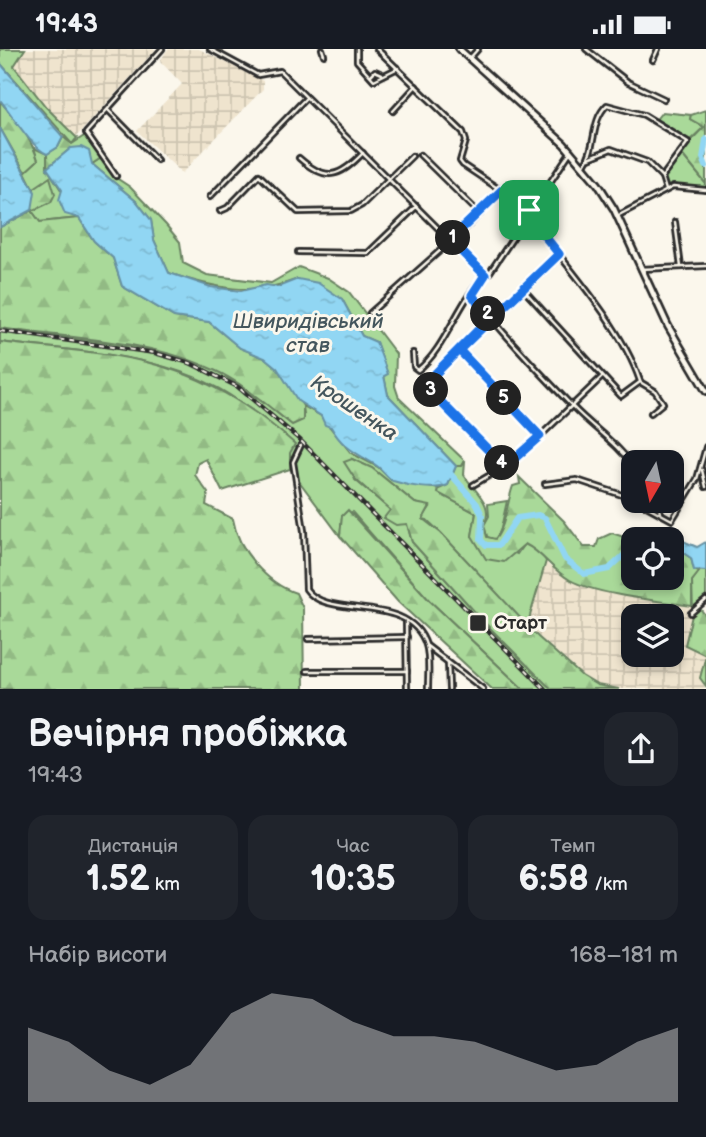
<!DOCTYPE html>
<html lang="uk">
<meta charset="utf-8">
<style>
body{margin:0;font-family:"Balsamiq Sans",sans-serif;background:#20242c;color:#f1f3f6;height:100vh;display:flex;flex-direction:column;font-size:26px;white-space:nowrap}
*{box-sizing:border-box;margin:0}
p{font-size:23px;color:#9ea1a6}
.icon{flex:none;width:38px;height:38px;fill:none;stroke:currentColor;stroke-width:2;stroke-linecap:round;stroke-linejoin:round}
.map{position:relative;height:640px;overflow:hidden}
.side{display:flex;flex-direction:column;background:#171b24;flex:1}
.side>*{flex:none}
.needle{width:46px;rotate:189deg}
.buttons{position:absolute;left:621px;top:401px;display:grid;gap:14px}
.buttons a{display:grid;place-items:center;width:63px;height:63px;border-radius:14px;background:#171b24;box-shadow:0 4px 10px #0003;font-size:35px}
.pin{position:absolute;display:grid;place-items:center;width:60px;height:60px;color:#fff;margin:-30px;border-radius:14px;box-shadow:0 4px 10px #0006}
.km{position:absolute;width:35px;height:35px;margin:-18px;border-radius:50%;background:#222;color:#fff;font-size:19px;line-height:35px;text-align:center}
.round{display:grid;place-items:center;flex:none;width:74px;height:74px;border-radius:21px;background:#20242c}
.headline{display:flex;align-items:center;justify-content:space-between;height:119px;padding:0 28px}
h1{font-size:38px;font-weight:600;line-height:52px}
.stats{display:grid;grid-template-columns:repeat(3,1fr);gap:10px;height:119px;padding:7px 28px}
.stats div{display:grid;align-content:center;border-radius:18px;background:#20242c;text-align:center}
.stats b{font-size:35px;font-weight:600}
.stats small{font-size:19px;font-weight:400}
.stats p{font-size:19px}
.chart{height:196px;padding:14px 28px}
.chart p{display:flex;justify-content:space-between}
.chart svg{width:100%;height:126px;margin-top:7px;fill:#98999b;opacity:.7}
.status{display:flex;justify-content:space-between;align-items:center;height:49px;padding:0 35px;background:#171b24;direction:ltr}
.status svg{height:19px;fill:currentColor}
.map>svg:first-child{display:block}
.industrial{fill:url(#industrial-grid);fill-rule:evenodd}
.grass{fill:#a9d999;stroke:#6a8262;stroke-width:2}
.forest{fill:url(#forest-firs);stroke:#6a8262;stroke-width:2}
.water{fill:url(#water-ripples);stroke:#6892a3;stroke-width:2}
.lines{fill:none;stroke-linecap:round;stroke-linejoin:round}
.river{stroke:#91d6f3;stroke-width:6}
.street-casing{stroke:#2b2b2b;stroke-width:8}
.secondary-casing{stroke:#2b2b2b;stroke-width:10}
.street{stroke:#fbf7ec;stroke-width:2.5}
.secondary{stroke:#fbf7ec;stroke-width:4.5}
.rail-casing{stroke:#2b2b2b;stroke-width:4.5}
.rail{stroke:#fbf7ec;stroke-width:2;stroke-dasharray:5;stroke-linecap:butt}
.route-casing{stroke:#fff;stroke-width:14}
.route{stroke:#1a73e8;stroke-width:9}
.poi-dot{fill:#2b2b2b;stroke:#fbf7ec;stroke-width:2.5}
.labels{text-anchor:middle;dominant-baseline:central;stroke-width:6;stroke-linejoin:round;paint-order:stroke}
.poi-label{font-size:19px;font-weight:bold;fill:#2b2b2b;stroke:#fbf7ec;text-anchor:start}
.water-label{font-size:21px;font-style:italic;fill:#44565d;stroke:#fbf7ec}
</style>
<div class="status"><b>19:43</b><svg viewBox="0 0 49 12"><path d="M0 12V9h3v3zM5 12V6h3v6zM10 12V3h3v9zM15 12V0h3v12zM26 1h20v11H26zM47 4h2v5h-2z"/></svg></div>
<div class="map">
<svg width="706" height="640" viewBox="0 0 706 640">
<defs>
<pattern id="industrial-grid" width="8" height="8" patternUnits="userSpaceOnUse" patternTransform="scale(1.75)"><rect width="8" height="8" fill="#efe4ce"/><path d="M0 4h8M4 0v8" fill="none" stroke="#cdc4b1"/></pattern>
<pattern id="forest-firs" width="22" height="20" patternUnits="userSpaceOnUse" patternTransform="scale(1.75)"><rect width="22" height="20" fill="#a9d999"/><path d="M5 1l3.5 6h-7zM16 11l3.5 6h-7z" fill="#92ba84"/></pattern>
<pattern id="water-ripples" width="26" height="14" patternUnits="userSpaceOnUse" patternTransform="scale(1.75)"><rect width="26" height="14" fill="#91d6f3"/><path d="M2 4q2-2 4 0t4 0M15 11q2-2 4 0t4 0" fill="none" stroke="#7db8d0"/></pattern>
</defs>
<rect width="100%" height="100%" fill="#fbf7ec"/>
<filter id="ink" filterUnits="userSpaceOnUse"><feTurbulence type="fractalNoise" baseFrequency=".0143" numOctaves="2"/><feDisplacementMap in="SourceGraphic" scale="14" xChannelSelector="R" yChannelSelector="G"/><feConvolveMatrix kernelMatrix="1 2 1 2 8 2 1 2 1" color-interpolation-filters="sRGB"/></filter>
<g filter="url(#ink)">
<g class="industrial">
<path d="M24,0H156L76,88L46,58L14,17Z"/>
<path d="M168,0H199L263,32V40L182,124L137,82L182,35L160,12Z"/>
<path d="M546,512L549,517L611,542L692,557L693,565L685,595L706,606L700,628L706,640H619L597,636L582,627L527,577ZM634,567H672V606H634Z"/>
</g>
<g class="grass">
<path d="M0,0H25L14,17L46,58L77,89L72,95L0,14Z"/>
<path d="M662,63L691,66L690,70L704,78L688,93L654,73Z"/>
<path d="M34,99L47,105V119L79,169L40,173L32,162L51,153L35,143L25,123L38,111Z"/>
<path d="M680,103L706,135V141L694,138L666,141L662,128Z"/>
<path d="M101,109L115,128L130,138L166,176L180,193L183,214L207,226L271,234L299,218L328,229L349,243L396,305L395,337L399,349L465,412L462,417H456L388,346L384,327L387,324L376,293L362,287L342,250L298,230C253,248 213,239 169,224L154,191L151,171L137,153L92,115Z"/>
<path d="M0,279L133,297L189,311L216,321L264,354L304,365L303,357L321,367L351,404L378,418L391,431L439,440V444L476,464L472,487L517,505L524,495L538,501L546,512L527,577L441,484L427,471L422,470L430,458L415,454L372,419L352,410L355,431L391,461L385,469L407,475L412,493L484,573L552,640H523L519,636L429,551L352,463L342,467L340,487L290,420V404C277,390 265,373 250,361C184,305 82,303 0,293Z"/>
<path d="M507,452L500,484L495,491L487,488L484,476L489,467L488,455Z"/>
<path d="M700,521L706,522V551L693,562L692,532Z"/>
</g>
<g class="forest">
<path d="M0,52C16,70 30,87 38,111L25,123L0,79Z"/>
<path d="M706,61V135L680,103L704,78L690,70L691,66Z"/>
<path d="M84,87L101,109L92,115L71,99L47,119V105L58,98L63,88L72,95Z"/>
<path d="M50,128L55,145L51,153L32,162L40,173L79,169L94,192L113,209L122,237L174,268L209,273L240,299L265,309L277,319L303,357V371L292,376C268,357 243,334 214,321C149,290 70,290 0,279V178L31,162L34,139Z"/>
<path d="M0,293C58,301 121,302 176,322C220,337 261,365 295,395L290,404V420L222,442L206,410L198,414L195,426L208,444L206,456L233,470C238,501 266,534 296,544L303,559L304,640H0Z"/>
<path d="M352,410L372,419L415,454L430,457L423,470L441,484L538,588L582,627L597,636L619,640H552L546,635L484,573L412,493L407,475L396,476L384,469L390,461L355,430L344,413Z"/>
<path d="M465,412L464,426C475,443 495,456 484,476L487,488L495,490C506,477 507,453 513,437L520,435L519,428L564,472L584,498H596L599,490L612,484L633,491L634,528H672V493L673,494V497L691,509L694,521L699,523L692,532V557C660,552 597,546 570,531C552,521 543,504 525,495L504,513L486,510L472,487L476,464L438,444L439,440L448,436L456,417H462Z"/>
<path d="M348,461L429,551L523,640H492L398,553L340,487L342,467Z"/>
<path d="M698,557L706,567V637L700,629L706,606L685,596L693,562Z"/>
</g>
<g class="water">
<path d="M0,14L63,88L58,98L47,105C30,97 14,68 0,51Z"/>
<path d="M0,79L35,143L32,161L0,178Z"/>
<path d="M81,98L89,102L92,115L137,153L151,171L154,191L169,224L211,238L241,242L266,236L278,238L298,230L318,234L342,250L362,287L376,293L388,325L384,327L388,346L456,417L448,436C434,442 408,437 393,432C387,429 383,421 377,417C357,404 343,400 331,378L325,376L321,367L298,352L277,319L265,309L240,299L209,273L174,268L122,237L113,209L94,192L79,169L65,165L59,151L62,141L47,119L71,99Z"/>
<path d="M683,492L697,498L706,493V522L694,521L691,509L673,497V494Z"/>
</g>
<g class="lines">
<g class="river">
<path d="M706,90L703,109L706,117"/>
<path d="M448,422L477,455L482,466L481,491L486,496H499L517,469L538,466L545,469L565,510L584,525L609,520L634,497"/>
<path d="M648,490L652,487L653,490"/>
</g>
<defs>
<g id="street">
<path d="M210,0L258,26L280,22L485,226"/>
<path d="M322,0L324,6"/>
<path d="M357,0V12L374,31L398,19"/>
<path d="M377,0L463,83L466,92L460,112L463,116L529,160"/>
<path d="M586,0L628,33L664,50"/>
<path d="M469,10L478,0"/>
<path d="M653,11L658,0"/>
<path d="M371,26L375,22L382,25"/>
<path d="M108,61L157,111"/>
<path d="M393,62L416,37"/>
<path d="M420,106L480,165"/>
<path d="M299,109C326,133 339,129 363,104"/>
<path d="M589,109L611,100L647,113L662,128"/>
<path d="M584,116C597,98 590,72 607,56L644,66L688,93L662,128L666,141"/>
<path d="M116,127L86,84L162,0"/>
<path d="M210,148L306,49"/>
<path d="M220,162L227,159L259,126L298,163L351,162L362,156L412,107"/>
<path d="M527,165C564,214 621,275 640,332"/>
<path d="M619,166L673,138L706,141"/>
<path d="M675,173L681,218"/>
<path d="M298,203L368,204L417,157"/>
<path d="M641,220L706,217"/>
<path d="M523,240L621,347L640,333L655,342L663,354L651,364"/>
<path d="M472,246C503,285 538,322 573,358C593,379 617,394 634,418"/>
<path d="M370,264L469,176L502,141"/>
<path d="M490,269L431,328L432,343L505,418"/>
<path d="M493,271L559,205"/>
<path d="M459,301L539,387"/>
<path d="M413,304L414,318L418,321C448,298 459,246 490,223L571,102"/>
<path d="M301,396L293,413L304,482L306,540C327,572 409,543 426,596C430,608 428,627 428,640"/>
<path d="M702,421L706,438"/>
<path d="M545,435L577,431L634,450"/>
<path d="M473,436L514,412L602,328"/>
<path d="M637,452L672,471L697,430L706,398"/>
<path d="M656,452L661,464"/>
<path d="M691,564L706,551"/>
<path d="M406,573L407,640"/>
<path d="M308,590L407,588"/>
<path d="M427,597L483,640"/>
<path d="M448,613L449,640"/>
<path d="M307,622H407"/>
</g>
<path id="secondary" d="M459,0L564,95L598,135L614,160L668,277L706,342"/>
</defs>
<use href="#street" class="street-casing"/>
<use href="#secondary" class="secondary-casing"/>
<use href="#street" class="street"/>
<use href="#secondary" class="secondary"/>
<defs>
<path id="rail" d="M0,282L155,304L190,314L238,338L300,391L545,640"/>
</defs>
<use href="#rail" class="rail-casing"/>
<use href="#rail" class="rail"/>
</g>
</g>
<g class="lines" filter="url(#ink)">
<defs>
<path id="route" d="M529,161L502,141L450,191L485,226L472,246L490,269L429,331L432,344L505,418L540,387L459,301L559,205L527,165L529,161"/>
</defs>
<use href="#route" class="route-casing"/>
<use href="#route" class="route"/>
</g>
<rect class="poi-dot" x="469" y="565" width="18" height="18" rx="3.5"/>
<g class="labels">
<g class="poi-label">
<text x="494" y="574">Старт</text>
</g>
<g class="water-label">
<text x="308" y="272">Швиридівський<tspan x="308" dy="24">став</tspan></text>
<text transform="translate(354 359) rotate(34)">Крошенка</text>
</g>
</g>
</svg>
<div class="buttons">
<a><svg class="needle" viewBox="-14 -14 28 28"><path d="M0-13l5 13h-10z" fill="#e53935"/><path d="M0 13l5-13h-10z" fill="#9ea1a6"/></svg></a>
<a><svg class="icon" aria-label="locate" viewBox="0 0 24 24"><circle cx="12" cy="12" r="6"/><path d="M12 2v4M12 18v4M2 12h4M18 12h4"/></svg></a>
<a><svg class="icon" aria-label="layers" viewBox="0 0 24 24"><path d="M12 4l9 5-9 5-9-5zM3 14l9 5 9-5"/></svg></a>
</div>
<div class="pin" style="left:529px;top:161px;background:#1e9e55"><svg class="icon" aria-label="arrive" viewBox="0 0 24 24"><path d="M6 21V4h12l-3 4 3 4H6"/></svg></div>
<b class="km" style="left:453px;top:189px">1</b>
<b class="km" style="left:488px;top:265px">2</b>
<b class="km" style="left:431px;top:341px">3</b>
<b class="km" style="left:502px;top:414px">4</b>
<b class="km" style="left:504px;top:349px">5</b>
</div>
<section class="side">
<div class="headline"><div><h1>Вечірня пробіжка</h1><p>19:43</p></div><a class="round"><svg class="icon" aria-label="share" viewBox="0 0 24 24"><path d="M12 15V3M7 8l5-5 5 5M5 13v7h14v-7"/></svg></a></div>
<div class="stats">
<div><p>Дистанція</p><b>1.52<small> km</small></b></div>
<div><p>Час</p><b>10:35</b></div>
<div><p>Темп</p><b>6:58<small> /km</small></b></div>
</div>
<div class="chart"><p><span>Набір висоти</span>168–181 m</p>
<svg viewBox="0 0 160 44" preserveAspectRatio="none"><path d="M0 44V18L10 23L20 33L30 38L40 31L50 13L60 6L70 8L80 16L90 21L100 21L110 23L120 28L130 33L140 31L150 23L160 18V44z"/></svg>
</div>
</section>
